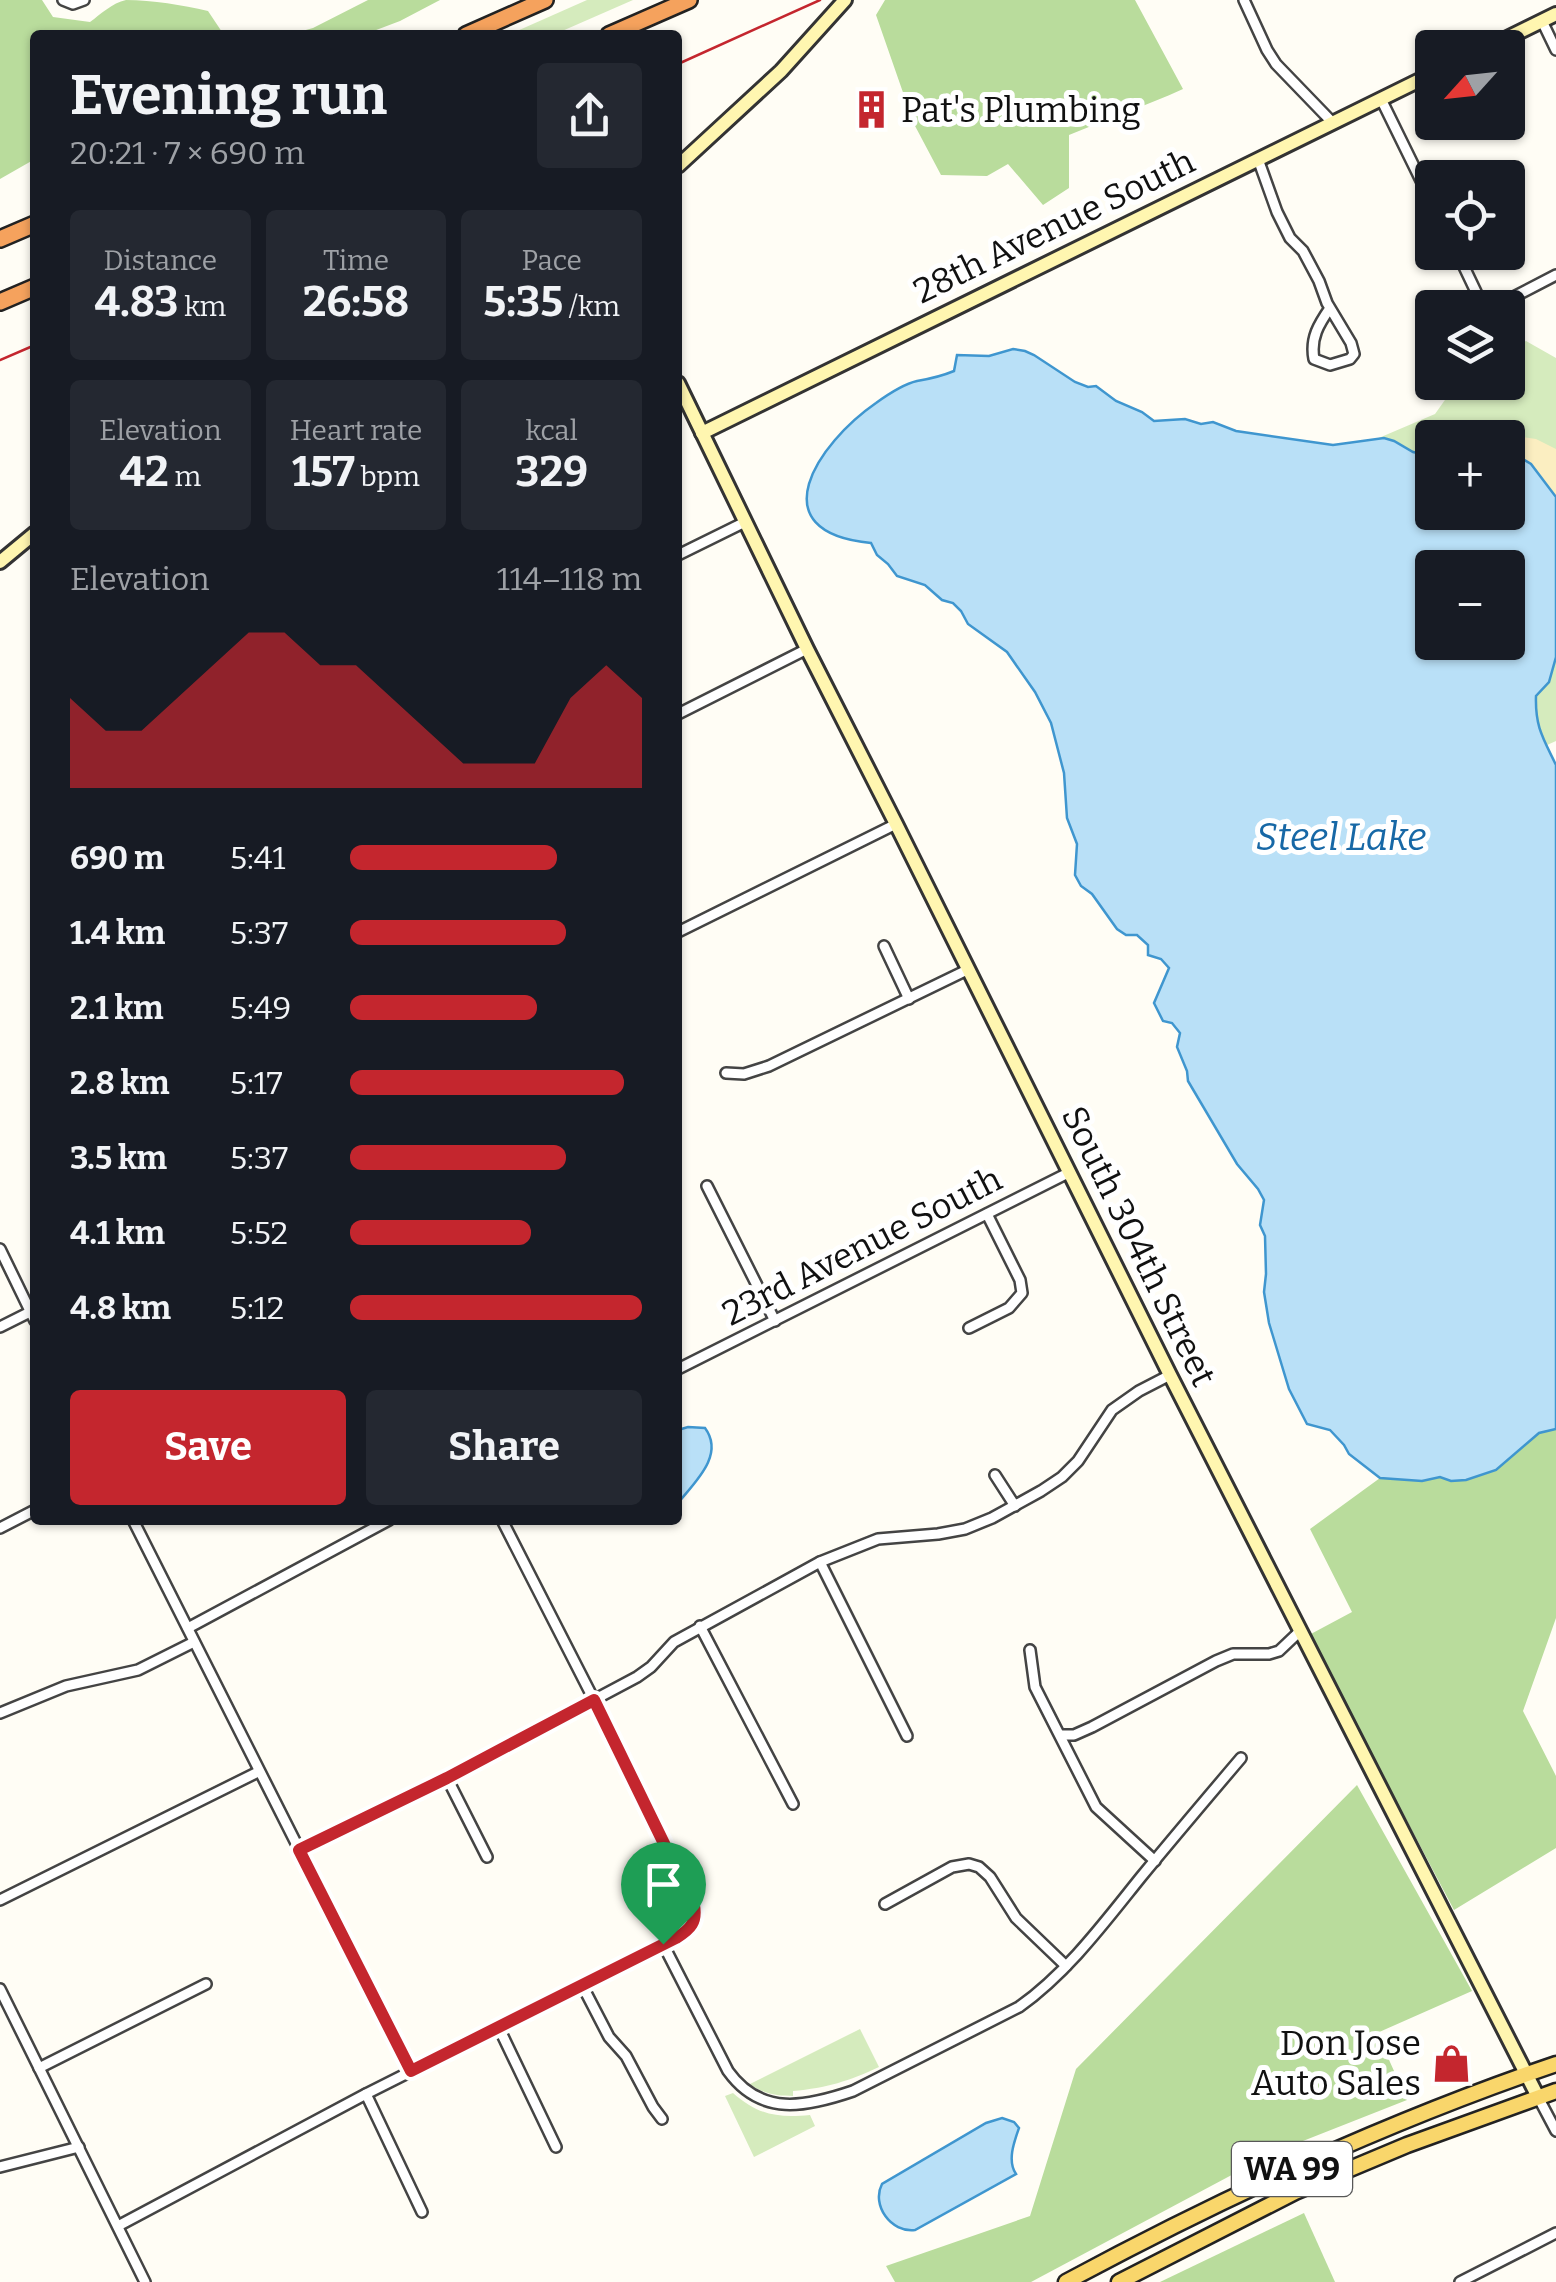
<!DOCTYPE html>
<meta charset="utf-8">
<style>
body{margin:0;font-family:Bitter,serif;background:#242831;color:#f1f3f6;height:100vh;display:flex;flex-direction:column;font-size:38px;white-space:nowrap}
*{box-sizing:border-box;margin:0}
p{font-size:32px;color:#9ea1a6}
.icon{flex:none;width:55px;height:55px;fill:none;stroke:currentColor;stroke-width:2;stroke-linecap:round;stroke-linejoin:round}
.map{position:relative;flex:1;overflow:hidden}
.side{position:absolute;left:30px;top:30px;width:652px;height:1495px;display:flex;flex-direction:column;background:#171b24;border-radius:10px;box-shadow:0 2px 8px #0004}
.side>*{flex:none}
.needle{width:65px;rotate:243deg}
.fabs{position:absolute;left:1415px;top:30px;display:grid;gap:20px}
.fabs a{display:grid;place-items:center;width:110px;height:110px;border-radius:10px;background:#171b24;box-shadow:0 2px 8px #0004;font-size:50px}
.pin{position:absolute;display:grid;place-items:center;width:85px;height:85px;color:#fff;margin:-102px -42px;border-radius:50% 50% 50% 0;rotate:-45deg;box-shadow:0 0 10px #0007}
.pin .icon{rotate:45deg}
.round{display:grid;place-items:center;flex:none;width:105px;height:105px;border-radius:10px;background:#242831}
.headline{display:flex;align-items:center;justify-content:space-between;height:170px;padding:0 40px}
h1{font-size:55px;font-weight:700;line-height:75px}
.figures{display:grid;grid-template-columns:repeat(3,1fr);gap:15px;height:170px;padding:10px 40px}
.figures div{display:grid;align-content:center;border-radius:10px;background:#242831;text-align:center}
.figures b{font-size:42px;font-weight:700}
.figures small{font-size:28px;font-weight:400}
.figures p{font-size:28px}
.chart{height:280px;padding:20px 40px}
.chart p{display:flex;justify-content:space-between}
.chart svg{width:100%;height:180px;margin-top:10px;fill:#c4262e;opacity:.7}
.action{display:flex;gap:20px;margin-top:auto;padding:20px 40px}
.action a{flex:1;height:115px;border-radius:10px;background:#c4262e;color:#fff;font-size:40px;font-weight:700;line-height:115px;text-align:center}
.action a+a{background:#242831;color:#f1f3f6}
ul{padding:0 40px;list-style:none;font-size:32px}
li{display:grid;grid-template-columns:160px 120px 1fr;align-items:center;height:75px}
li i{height:25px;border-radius:12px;background:#c4262e}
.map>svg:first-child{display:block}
.green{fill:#d5ebbd}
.forest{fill:#b9dc9c}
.sand{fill:#fbeec1}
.water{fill:#b9e0f7;stroke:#3f96cf;stroke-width:2.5;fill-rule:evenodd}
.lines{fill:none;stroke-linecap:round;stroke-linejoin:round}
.street-casing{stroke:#444;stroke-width:14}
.secondary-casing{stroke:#333;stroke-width:18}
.primary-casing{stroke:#222;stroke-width:19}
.highway-casing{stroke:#222;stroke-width:20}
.street{stroke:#fff;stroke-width:9}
.secondary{stroke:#fff6b0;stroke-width:12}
.primary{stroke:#f9d66b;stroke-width:14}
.highway{stroke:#f5a25d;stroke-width:15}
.tram{stroke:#c4262e;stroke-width:2.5}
.route-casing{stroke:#fff;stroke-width:20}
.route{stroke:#c4262e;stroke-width:12}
.labels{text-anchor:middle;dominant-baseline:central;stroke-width:10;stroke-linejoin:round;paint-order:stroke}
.shield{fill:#fff;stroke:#585858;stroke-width:2.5}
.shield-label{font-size:32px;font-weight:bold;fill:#111}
.poi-label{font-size:35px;fill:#111;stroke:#fff;text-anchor:start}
.street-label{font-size:35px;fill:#111;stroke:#fff}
.water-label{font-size:38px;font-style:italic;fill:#1768a6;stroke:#fff}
</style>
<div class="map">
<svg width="1556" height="2282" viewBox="0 0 1556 2282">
<rect width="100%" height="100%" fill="#fffdf5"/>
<g class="green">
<path d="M587,0H633L553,35H508Z"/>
<path d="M1526,341L1556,358V497L1521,456L1508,450V438H1432V456L1413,452L1390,439L1374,440L1435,414L1457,383L1508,382V349Z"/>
<path d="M1556,657V741L1547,745C1535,731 1535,714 1536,696L1549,682Z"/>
<path d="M860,2029L879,2067C849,2081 827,2088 793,2091V2096C778,2096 762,2094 750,2084Z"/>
<path d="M733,2093C758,2115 777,2118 810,2115L815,2126L754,2157L725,2096Z"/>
</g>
<g class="forest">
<path d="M0,0H42L53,17L90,22C101,14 112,3 126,0C153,0 182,5 208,11L224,35H35V159L0,179Z"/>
<path d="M368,0H440L400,21L363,35H288L313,28Z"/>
<path d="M885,0H1135L1183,89C1146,106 1107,119 1069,135V188L1043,205L1008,164L987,176L941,175L914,124L876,15Z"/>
<path d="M1552,1429H1556V1618L1523,1711L1556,1776V1848L1454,1910L1309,1635L1352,1612L1310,1529L1380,1478L1422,1481L1440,1477L1452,1481L1466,1480L1496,1469L1539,1433Z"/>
<path d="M1357,1785L1472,1991L1377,2033L1407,2100L1275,2152L1031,2282H895L886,2266L1030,2216L1076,2069Z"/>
<path d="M1304,2213L1335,2282H1160Z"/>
</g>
<path class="sand" d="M1515,436L1536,439L1556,449V497L1531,464L1508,450V438H1504Z"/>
<g class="water">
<path d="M1013,349L1025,351L1034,355L1075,382L1088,387L1096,386L1116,401L1142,412L1154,421L1185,419L1201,424L1213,422L1236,431L1333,445L1384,438L1394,441L1413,452L1432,456V512H1508V450L1531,464L1556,497V657L1549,682L1536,696C1535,727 1543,738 1556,765V1429L1539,1433L1496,1470L1466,1480L1451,1481L1440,1477L1422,1481L1380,1478L1349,1454L1344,1445L1330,1430L1307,1424L1289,1389L1269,1323L1264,1292L1266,1274L1265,1236L1260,1225L1264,1200L1258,1189L1237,1164L1188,1081L1187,1071L1177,1047L1180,1033L1172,1023L1163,1021L1154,1003L1169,968L1161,959L1148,955V945L1137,935H1126L1117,929L1092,894L1081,886L1075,875L1077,844L1067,818L1064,773L1051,723L1035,692L1007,652L968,624L961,611L953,603L942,600L925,585L897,576L888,564L877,555L871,543C757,532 818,443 876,403C887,395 904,384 917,381C929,379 942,376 954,371L957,355L989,356ZM1432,568H1508V642H1432Z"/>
<path d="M688,1427L705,1428C725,1455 695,1482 678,1503V1430Z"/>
<path d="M1002,2118L1014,2122L1019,2128C1014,2142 1007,2161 1016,2174L915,2230C891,2233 871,2205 882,2184L986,2123Z"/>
</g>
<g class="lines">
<defs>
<g id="street">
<path d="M63,0L73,4L84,0"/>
<path d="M1244,0L1267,50L1276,64L1332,122"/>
<path d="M1542,21L1556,50"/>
<path d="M1381,99L1432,203"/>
<path d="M1258,159L1277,212L1290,238L1303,251L1319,281L1327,303L1351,343L1354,354L1350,359L1330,365L1314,359C1310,338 1319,324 1330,308"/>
<path d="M1457,252L1477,294L1486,305L1500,304L1556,275"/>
<path d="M678,555L745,522"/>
<path d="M678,714L807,649"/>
<path d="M678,932L896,824"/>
<path d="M884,946L909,999"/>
<path d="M726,1073L744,1074L769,1066L967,970"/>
<path d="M707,1186L775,1321"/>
<path d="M0,1249L35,1321"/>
<path d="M0,1327L30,1312"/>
<path d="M969,1328L1009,1308L1022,1293L1020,1280L987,1214"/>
<path d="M678,1369L1070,1172"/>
<path d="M995,1475L1015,1506"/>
<path d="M133,1520L411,2071"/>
<path d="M0,1528L35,1510"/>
<path d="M820,1562L907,1736"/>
<path d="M700,1626L793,1804"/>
<path d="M188,1628L389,1520"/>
<path d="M1030,1650L1035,1687L1096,1807L1155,1861"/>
<path d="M0,1713L66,1686L138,1670L194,1642"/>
<path d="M1061,1735H1074L1092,1727L1216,1661L1233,1654H1269L1279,1651L1299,1632"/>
<path d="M447,1778L487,1857"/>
<path d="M299,1850L447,1778L637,1677L651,1667L674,1642L820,1562L878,1539L938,1534L965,1529L992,1518L1041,1491L1062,1477L1078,1461L1112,1410L1139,1391L1170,1375"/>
<path d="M0,1900L258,1772"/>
<path d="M885,1904L952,1867L969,1864L979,1867L990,1877L1016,1918L1066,1966"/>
<path d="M663,1944L728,2071C761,2117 806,2107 853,2091L1019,2007C1067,1973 1104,1923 1141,1877C1174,1837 1207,1798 1241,1758"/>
<path d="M582,1985L609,2037L626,2056L653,2107L662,2119"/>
<path d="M0,1989L145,2282"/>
<path d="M498,2026L556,2147"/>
<path d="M39,2068L206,1984"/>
<path d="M366,2094L422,2212"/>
<path d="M1538,2097L1556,2131"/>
<path d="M0,2167L79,2147"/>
<path d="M118,2226L366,2094L676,1938C691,1929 696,1922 694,1905L594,1700L502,1520"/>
<path d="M1460,2282L1556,2233"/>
</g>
<g id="secondary">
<path d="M1487,48L1556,14"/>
<path d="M678,166L781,71L845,0"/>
<path d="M678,383L807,649L896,824L1170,1375L1538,2097"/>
<path d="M702,433L1432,74"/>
<path d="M0,562L35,533"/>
</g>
<g id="primary">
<path d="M1066,2282C1224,2197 1386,2122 1556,2064"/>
<path d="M1119,2282L1295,2192L1407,2145L1556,2091"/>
</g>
<g id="highway">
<path d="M466,35L545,0"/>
<path d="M609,35L689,0"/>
<path d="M0,239L35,224"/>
<path d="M0,302L35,287"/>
</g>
</defs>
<use href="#street" class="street-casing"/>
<use href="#secondary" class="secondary-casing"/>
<use href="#primary" class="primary-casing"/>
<use href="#highway" class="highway-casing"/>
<use href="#street" class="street"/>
<use href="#secondary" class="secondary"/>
<use href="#primary" class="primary"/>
<use href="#highway" class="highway"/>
<g class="tram">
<path d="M678,64L820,0"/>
<path d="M0,360L35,345"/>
</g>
</g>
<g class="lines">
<defs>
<path id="route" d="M594,1700L694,1905C697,1922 691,1929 676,1938L411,2071L299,1850L447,1778Z"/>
</defs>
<use href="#route" class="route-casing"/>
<use href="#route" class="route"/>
</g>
<defs>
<symbol id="building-bare" viewBox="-9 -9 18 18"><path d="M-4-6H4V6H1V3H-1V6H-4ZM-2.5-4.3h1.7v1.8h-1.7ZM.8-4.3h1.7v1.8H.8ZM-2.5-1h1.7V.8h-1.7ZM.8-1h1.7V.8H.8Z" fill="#c4262e" stroke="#fff" stroke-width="2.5" paint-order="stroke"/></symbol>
<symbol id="shop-bare" viewBox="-9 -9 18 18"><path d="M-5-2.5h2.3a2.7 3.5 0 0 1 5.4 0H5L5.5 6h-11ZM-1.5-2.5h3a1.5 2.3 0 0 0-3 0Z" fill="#c4262e" stroke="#fff" stroke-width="2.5" paint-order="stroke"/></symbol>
</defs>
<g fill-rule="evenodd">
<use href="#building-bare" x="844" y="82" width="55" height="55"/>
<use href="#shop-bare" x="1424" y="2036" width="55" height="55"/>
</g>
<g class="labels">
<rect class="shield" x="1232" y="2142" width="120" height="54" rx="8"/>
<g class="shield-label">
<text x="1292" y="2169">WA 99</text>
</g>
<g class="poi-label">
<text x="901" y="110">Pat's Plumbing</text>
<text x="1421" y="2043" text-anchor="end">Don Jose<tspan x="1421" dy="40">Auto Sales</tspan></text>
</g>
<g class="street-label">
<text transform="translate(1054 226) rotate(-26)">28th Avenue South</text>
<text transform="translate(862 1246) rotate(-27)">23rd Avenue South</text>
<text transform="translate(1139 1246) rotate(64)">South 304th Street</text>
</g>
<g class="water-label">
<text x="1341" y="837">Steel Lake</text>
</g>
</g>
</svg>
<div class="fabs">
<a><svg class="needle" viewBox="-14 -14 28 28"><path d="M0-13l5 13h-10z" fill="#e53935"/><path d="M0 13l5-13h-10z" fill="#9ea1a6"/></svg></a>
<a><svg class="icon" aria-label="locate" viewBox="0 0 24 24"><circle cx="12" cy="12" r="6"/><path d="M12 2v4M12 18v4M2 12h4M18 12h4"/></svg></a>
<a><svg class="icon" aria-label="layers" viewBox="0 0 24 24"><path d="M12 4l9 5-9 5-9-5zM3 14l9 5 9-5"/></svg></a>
<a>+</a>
<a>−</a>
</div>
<div class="pin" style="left:663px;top:1944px;background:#1e9e55"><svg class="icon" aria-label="arrive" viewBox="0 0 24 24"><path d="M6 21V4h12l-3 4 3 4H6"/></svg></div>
<section class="side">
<div class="headline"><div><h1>Evening run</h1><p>20:21 · 7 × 690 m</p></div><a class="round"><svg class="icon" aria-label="share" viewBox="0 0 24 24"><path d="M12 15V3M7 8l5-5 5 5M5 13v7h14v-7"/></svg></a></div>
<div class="figures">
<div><p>Distance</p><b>4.83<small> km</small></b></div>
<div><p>Time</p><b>26:58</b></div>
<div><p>Pace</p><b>5:35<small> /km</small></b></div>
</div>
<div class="figures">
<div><p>Elevation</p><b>42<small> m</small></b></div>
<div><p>Heart rate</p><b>157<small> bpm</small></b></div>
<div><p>kcal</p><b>329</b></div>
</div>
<div class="chart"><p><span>Elevation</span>114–118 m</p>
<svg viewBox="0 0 160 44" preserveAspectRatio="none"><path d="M0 44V22L10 30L20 30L30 22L40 14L50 6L60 6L70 14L80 14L90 22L100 30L110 38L120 38L130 38L140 22L150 14L160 22V44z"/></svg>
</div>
<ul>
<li><b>690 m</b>5:41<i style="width:71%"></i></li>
<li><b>1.4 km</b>5:37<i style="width:74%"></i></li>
<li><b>2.1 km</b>5:49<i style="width:64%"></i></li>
<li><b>2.8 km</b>5:17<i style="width:94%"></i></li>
<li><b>3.5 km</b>5:37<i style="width:74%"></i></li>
<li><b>4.1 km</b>5:52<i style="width:62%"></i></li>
<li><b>4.8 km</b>5:12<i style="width:100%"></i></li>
</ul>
<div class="action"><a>Save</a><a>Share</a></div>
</section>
</div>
